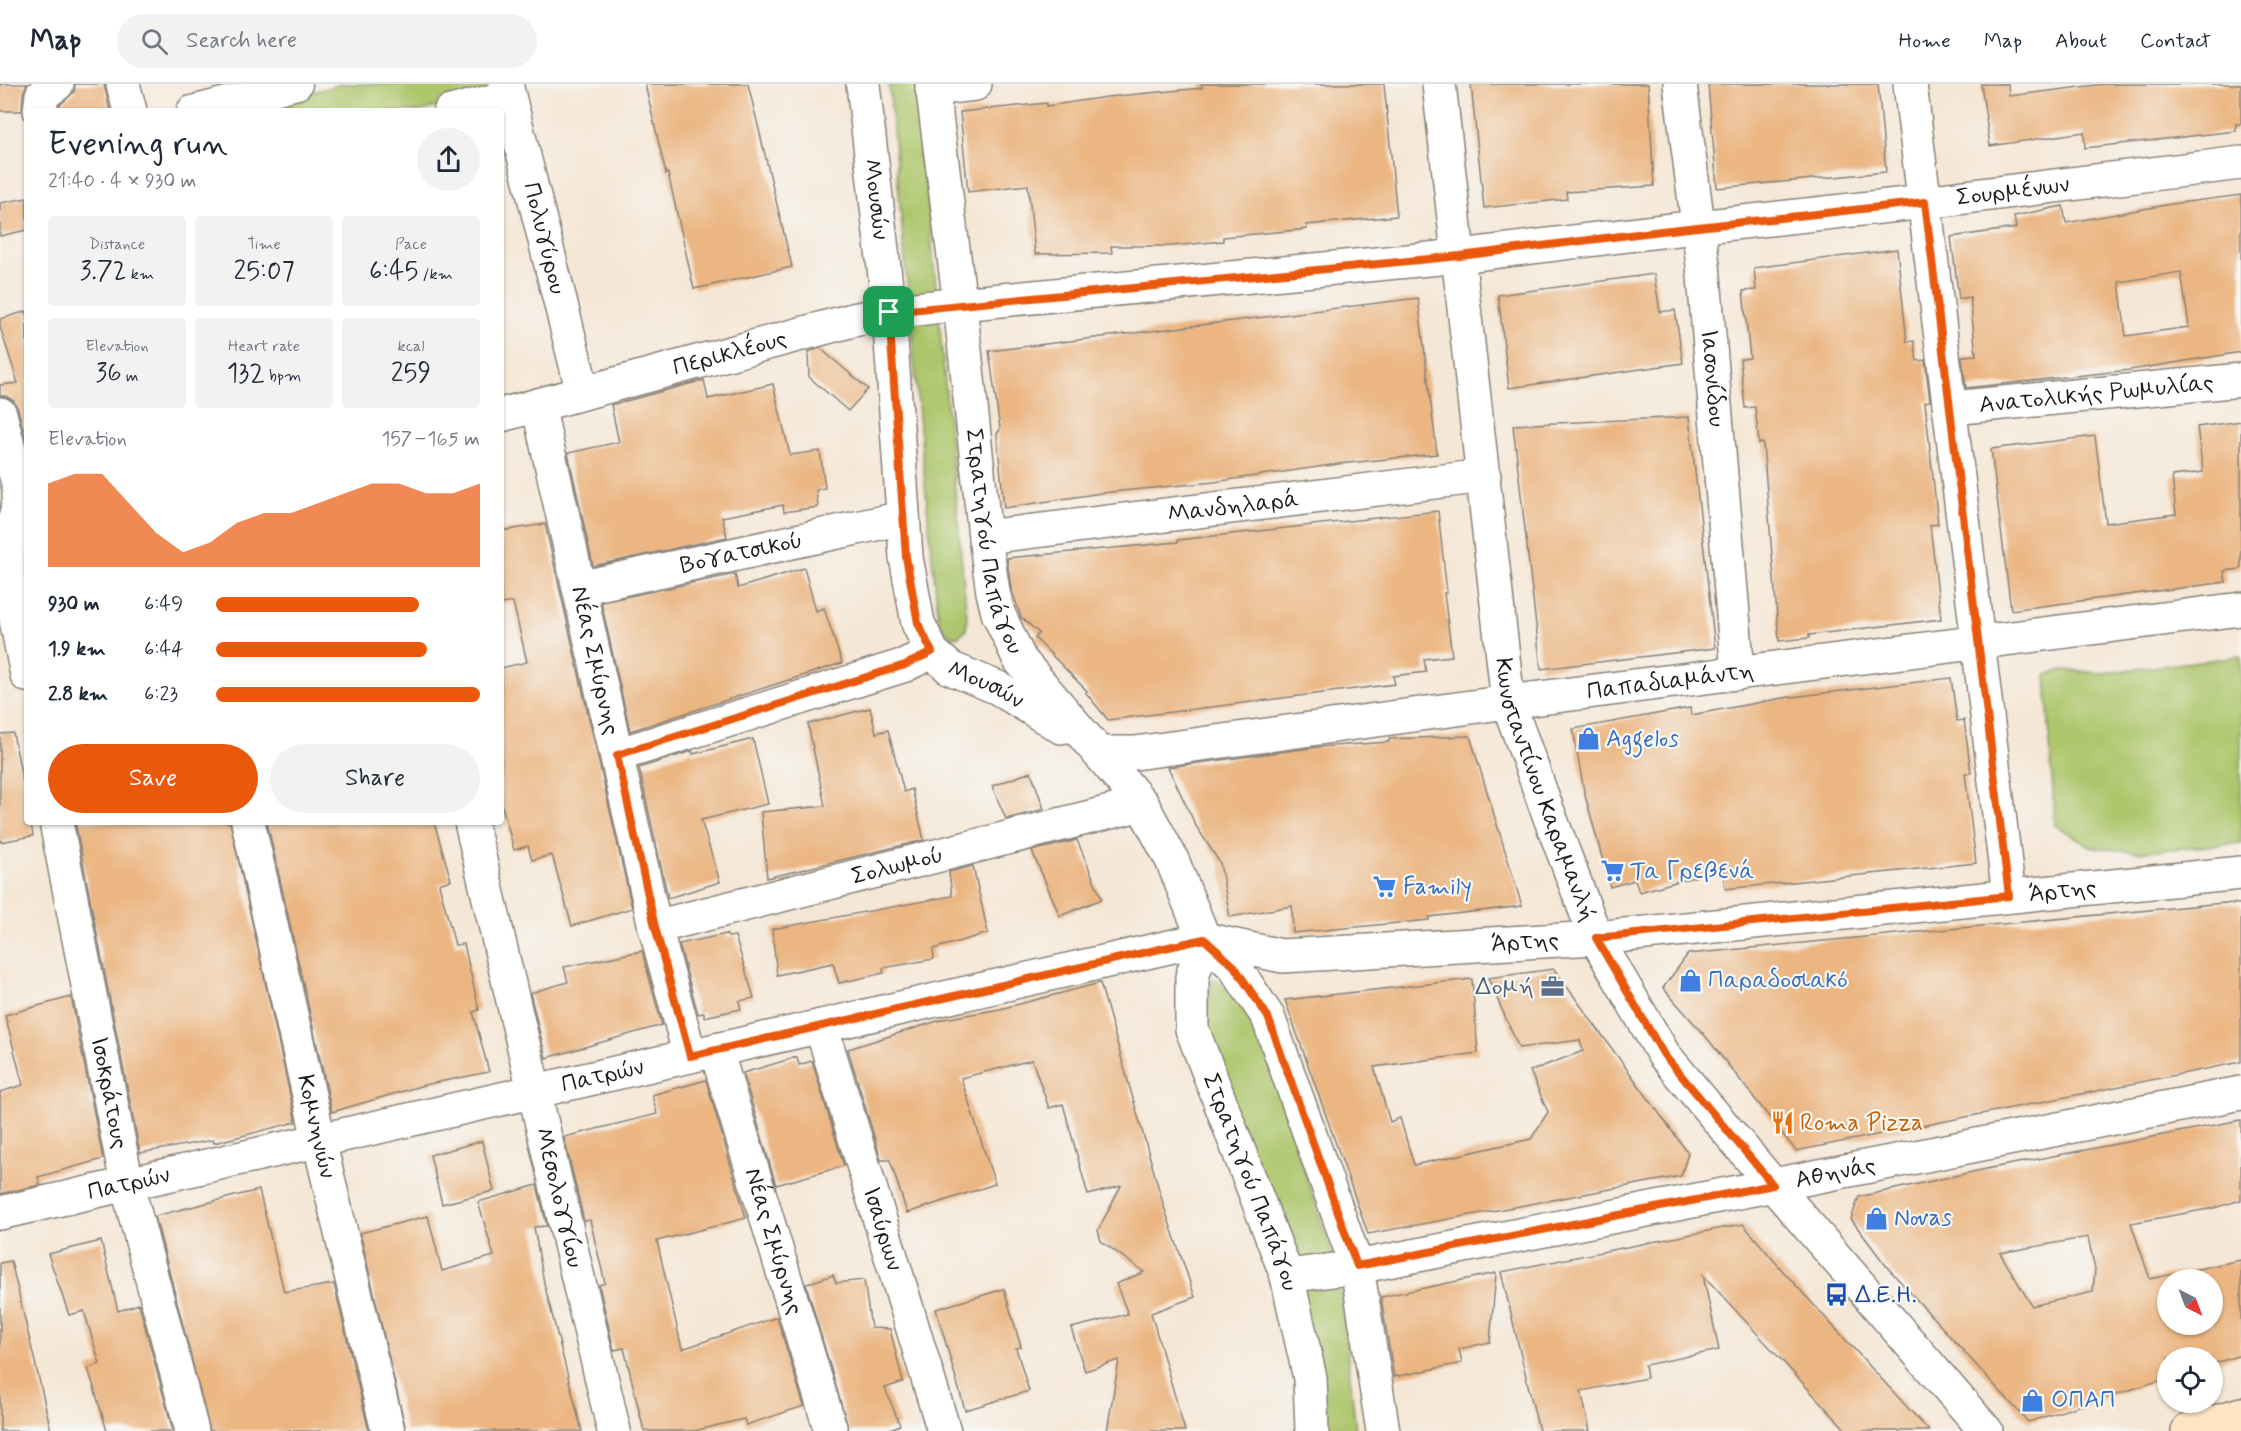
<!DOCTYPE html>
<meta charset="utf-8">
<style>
body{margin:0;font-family:Mynerve,sans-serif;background:#f2f2f3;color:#1f2937;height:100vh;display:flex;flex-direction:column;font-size:22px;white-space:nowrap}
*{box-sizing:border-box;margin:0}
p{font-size:20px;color:#747a83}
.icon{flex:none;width:33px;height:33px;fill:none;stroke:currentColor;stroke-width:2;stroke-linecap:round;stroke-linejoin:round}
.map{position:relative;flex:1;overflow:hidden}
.side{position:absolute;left:24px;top:24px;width:480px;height:717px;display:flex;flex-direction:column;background:#fff;border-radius:6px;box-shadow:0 2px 4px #0004}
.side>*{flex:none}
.needle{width:39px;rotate:138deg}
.controls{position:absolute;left:2157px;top:1185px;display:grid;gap:12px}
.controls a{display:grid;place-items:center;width:66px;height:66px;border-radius:50%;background:#fff;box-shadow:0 2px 4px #0004;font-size:30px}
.pin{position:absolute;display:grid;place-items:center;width:51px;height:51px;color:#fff;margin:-26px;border-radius:12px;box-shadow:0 3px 9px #0006}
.round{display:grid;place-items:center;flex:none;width:63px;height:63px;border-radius:32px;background:#f2f2f3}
.headline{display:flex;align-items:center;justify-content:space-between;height:102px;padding:0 24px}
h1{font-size:33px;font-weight:600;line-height:45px}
.metrics{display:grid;grid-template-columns:repeat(3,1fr);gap:9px;height:102px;padding:6px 24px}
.metrics div{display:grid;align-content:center;border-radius:6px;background:#f2f2f3;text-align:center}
.metrics b{font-size:26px;font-weight:600}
.metrics small{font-size:16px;font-weight:400}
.metrics p{font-size:16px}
.chart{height:168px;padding:12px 24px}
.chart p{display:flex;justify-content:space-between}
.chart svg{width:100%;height:108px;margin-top:6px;fill:#ea580c;opacity:.7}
.cta{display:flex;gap:12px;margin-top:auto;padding:12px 24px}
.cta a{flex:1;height:69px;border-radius:36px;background:#ea580c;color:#fff;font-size:24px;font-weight:600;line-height:69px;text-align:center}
.cta a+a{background:#f2f2f3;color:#1f2937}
ul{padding:0 24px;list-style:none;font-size:20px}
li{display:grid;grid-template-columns:96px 72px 1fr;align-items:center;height:45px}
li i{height:15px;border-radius:8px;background:#ea580c}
header{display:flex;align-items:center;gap:36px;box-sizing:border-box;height:84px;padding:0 30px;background:#fff;border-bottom:2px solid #e0e1e3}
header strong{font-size:28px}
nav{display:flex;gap:33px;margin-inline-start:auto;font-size:21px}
.search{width:420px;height:54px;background:#f2f2f3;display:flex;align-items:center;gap:15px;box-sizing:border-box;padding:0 21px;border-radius:33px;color:#747a83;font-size:22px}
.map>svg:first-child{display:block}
.green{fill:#adc66c;stroke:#647144;stroke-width:1.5}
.building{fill:#ebb682;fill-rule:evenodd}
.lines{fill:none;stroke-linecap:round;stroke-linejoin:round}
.pedestrian-casing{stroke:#888279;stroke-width:33}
.minor-casing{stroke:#888279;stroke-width:36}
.tertiary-casing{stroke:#888279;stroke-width:36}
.secondary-casing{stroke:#888279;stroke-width:36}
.pedestrian{stroke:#fff;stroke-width:30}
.minor{stroke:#fff;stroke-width:33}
.tertiary{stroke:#fff;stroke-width:33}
.secondary{stroke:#fee5c5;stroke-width:33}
.route-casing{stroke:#fff;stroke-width:12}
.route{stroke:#ea580c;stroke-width:8}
.labels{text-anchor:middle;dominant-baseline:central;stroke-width:4.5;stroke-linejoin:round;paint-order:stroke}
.street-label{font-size:24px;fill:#1c1c1c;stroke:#f6f6f2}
.shop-label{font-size:24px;fill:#366cbe;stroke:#f6f6f2;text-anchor:start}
.service-label{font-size:24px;fill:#4e5e75;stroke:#f6f6f2;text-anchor:end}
.food-label{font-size:24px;fill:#c56008;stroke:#f6f6f2;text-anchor:start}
.transit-label{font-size:24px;fill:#164399;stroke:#f6f6f2;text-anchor:start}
</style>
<header>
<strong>Map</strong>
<div class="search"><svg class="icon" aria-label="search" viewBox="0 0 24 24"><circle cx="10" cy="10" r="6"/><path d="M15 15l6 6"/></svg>Search here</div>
<nav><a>Home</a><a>Map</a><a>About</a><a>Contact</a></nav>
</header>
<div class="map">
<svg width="2241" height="1347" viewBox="0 0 2241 1347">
<rect width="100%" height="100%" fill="#f6f6f2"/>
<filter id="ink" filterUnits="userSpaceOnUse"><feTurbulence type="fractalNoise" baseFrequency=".0167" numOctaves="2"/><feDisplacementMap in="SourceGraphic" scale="12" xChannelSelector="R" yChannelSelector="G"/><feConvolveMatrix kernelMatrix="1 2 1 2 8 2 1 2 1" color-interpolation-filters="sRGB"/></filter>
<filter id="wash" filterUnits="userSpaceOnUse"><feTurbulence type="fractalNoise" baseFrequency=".008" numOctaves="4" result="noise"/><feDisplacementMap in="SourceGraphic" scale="24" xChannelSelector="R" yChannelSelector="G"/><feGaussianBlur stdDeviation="1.35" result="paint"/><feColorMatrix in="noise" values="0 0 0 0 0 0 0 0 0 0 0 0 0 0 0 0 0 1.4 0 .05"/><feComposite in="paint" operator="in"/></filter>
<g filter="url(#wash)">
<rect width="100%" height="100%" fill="#f5e7d6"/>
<g class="green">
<path d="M342,0H493L495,7L422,27H246Z"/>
<path d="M889,0H917L967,534L966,546L957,553L947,550L939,538L929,443Z"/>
<path d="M2241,572V759L2136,768L2092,763L2055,741L2046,591L2062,586L2103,589Z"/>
<path d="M1214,894L1249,918L1339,1191L1356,1347H1321L1203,931Z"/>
</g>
<g id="blocks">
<g class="building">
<path d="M0,0H27L23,9L22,27H0Z"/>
<path d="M75,0H104L110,27H59L60,21L74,8Z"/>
<path d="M645,0H748L792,183L694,205L668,89L666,90Z"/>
<path d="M1201,0H1384L1397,132L1306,141L1307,145L1223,153V157L1172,162H1111L1112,169L1035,170L1028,101L968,108L960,28L1047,19V22L1107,13L1202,4Z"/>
<path d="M1471,0H1648L1654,102L1566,108L1567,115L1484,124Z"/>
<path d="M1708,0H1878L1886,88L1717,104Z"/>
<path d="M1981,0H2008L2009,12L2105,0H2241V40H2236V47L2085,64L2084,48L1990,62Z"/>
<path d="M2241,111V268L2130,286L1966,304L1962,272L1976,271L1970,213L1959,215L1951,153L2016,144L2014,132L2063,122L2066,139L2171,120ZM2181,188L2189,243L2126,252L2119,198Z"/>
<path d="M27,114V146L0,152V119Z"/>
<path d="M1897,165L1907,258L1914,257L1917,277L1925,276L1930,317L1925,318L1938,440L1930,441L1941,535L1809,551V554L1779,557L1763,359L1759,360L1755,323L1745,324L1740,275L1750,274L1743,207L1756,206L1754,184Z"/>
<path d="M1654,190L1660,228L1675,226L1683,279L1509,304L1498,211Z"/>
<path d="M1418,214L1437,370L1338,380L1214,398L1101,409L1004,424L997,350L1000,345L989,267Z"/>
<path d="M27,227V360L18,325L14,317L6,312H0V301L18,299L0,243V235Z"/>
<path d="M820,264L868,305L848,327L809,293L808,268Z"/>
<path d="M704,296L708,315L773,300L790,371L820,367L825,404L816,406L818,423L784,428L783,421L722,433L727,453L593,482L568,369L619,358L611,321Z"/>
<path d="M1689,333L1715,564L1541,585L1513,341Z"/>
<path d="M2241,337V485L2224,487L2226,498L2011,526L1991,365L2095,352L2106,439L2176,430L2172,392L2203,388L2197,343Z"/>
<path d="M1438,427L1447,509H1444L1452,572L1424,575L1426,588L1393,592L1395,600L1108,636L1086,609L1087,607L1035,554L1039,549L1021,533L1011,504L1007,474L1178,458V456Z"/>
<path d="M545,440L632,824L572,842L552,771L532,776L528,762L514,766L501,718V584L527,578L513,518L501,520V447Z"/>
<path d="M804,484L816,527L824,524L842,579L630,647L601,518L735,490L738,504Z"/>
<path d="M1951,594L1957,637L1964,636L1971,689H1965L1976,779L1725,805L1723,785L1639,808L1635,796L1610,803L1584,707L1573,645L1690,624L1691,631L1783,614Z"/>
<path d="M870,624L876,649L888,646L904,708L912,705L924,756L767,794L761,728L825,722L808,640Z"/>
<path d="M13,649L27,719V738H31L33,752L0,758V650Z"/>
<path d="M1470,652L1522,822L1429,833V836L1293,849L1292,822L1230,833L1220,779L1196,742L1168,683L1318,663L1389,658V655Z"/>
<path d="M753,655L768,720L701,736L720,798L668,814L639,684L692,667L693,670Z"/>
<path d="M1031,688L1044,725L1006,735L992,702Z"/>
<path d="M75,738H230L296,1038L214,1059L213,1056L140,1069Z"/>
<path d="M267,738H434L451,796L439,800L455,861L464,860L479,926L473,928L489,988L424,1001L332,1028Z"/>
<path d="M1077,756L1102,815L1060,832L1032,767Z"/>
<path d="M973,782L988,849L933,865L934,875L883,884L884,889L839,899L833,879L777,891L772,845L952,812L949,788Z"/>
<path d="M2223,819L2241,820V978L1796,1067L1707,954L1663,904L1688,870Z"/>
<path d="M726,850L728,853L735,852L754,914L739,917L741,925L704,933V929L698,930L679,860Z"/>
<path d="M642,867L662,941L546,974L530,909L568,898L564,883Z"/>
<path d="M1554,885L1688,1069L1681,1092L1368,1150L1285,916L1472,895L1478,969L1374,983L1390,1038L1400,1034L1414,1081L1531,1055L1548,1028L1530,987L1583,967L1580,956L1519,964L1488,894Z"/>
<path d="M1100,899L1164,1123L1195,1213L1151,1229L1185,1347H1107L1119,1276L1085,1287L1071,1244L1128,1230L1116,1200L1144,1188L1101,1157L1098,1146L1121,1102L1088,1111L1063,1020L1049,1024L1032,976L961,994L995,1100L907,1129L890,1076H881L848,965L944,935L1000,925Z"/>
<path d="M71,913L103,1075L38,1093L40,1101L0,1110V1008L23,1001L5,931Z"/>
<path d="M797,973L799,981L812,977L844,1082L776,1101L743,989Z"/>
<path d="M706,996L746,1134L657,1157L682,1265L777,1233L804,1322L746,1341L744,1335L694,1347H644L624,1264L614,1266L599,1201L605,1199L590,1136L584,1137L564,1053L657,1030L652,1011Z"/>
<path d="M2241,1036V1116L2214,1124L2131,1139L2150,1195L2241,1176V1271L2212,1280V1274H2168V1294L2028,1338L1887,1183L1851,1135L1859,1113L1986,1085ZM2088,1153L2095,1185L2093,1208L2032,1222L2000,1169ZM2168,1196H2212V1240H2168Z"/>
<path d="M482,1057L494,1107L442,1120L430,1071Z"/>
<path d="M537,1101L547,1142L534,1143L544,1199L582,1347H406L360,1149L428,1132L442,1187L494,1172L478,1118Z"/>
<path d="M259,1106L284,1208L334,1200L369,1347H210L155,1132Z"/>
<path d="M1743,1140L1782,1186L1929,1347H1847L1703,1191L1719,1266L1645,1281L1647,1294L1581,1307L1590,1347H1539L1501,1188Z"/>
<path d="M101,1157L118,1227L139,1220L173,1347H107L88,1284L100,1280L84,1227L69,1231L48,1170Z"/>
<path d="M11,1177L43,1312L51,1347H0V1179Z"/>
<path d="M1496,1189L1490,1258L1459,1265L1462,1279L1394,1293L1381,1213Z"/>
<path d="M833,1191L836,1199L864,1196L871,1244L890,1245L903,1298L885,1304L900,1341L885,1347H849L806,1200Z"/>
<path d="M1004,1205L1021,1263L1016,1264L1029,1307L965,1326L936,1225Z"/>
</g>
</g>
</g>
<g filter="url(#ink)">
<use href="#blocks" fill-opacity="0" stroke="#888279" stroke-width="1.5"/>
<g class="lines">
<defs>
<g id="pedestrian">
<path d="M192,27L297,0"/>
<path d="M449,27L509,11"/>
</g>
<g id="minor">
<path d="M123,0L130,27"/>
<path id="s1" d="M506,0L583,309"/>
<path id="s2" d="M863,0L889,228L906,473L918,539L932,568L950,584L998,604L1061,643"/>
<path id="s3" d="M932,0L960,220L985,453L993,508L998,529L1020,576L1142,720L1172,776L1204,855L1234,882L1268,933L1357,1183L1383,1347"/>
<path id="s4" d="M1680,0L1703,181L1738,589"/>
<path d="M1910,0L2009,812"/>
<path d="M932,5L975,0"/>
<path d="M40,27L42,11L57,0"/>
<path id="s5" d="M960,220L1460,172L1661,147L1925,118L2241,79"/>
<path id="s6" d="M538,321L655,843L690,972"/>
<path id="s7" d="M1951,324L2241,296"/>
<path d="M0,330L19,404V417L8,467V495L27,591"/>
<path id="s8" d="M501,331L853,236L898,227"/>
<path id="s9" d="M985,453L1484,392"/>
<path id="s10" d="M579,504L903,434"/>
<path id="s11" d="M1099,669H1135L1508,618L2241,525"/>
<path d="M617,671L905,581L932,568"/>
<path id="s12" d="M56,738L127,1100L192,1347"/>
<path id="s13" d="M248,738L319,1056L388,1347"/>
<path id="s14" d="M471,738L614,1347"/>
<path id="s15" d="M655,843L1142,720"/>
<path id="s16" d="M1204,855L1192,893V945L1287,1192L1310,1294L1312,1347"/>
<path id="s17" d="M821,942L944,1347"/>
<path id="s18" d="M716,966L831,1347"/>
<path id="s19" d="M0,1129L1204,855L1282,872L1596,854L2241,789"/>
<path id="s20" d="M1287,1192L1357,1183L2241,1009"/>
</g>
<g id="tertiary">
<path id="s21" d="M1439,0L1508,618L1545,720L1596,854L1664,971L1773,1101L1986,1347"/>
<path d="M898,227L960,220"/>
</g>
<path id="secondary" d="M2188,1347L2241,1330"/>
</defs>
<use href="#pedestrian" class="pedestrian-casing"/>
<use href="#minor" class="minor-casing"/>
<use href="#tertiary" class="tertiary-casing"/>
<use href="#secondary" class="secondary-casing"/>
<use href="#pedestrian" class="pedestrian"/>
<use href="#minor" class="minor"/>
<use href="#tertiary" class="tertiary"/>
<use href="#secondary" class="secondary"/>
</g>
</g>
<g class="lines" filter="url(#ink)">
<defs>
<path id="route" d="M1925,118L2009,812L1596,854L1664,971L1773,1101L1357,1182L1268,933L1234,882L1204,855L690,972L655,843L617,671L905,581L932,568L918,539L906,473L889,228L1460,172L1661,147Z"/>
</defs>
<use href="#route" class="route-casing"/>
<use href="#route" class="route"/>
</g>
<defs>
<symbol id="shop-bare" viewBox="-9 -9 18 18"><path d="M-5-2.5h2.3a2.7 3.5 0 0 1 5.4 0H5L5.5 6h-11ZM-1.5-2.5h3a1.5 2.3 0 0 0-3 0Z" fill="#3f7fe0" stroke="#f6f6f2" stroke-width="2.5" paint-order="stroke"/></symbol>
<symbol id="supermarket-bare" viewBox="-9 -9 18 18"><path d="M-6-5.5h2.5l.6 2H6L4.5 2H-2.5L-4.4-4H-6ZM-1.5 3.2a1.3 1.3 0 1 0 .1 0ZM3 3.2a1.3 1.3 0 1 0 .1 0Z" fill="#3f7fe0" stroke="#f6f6f2" stroke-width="2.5" paint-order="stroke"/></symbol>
<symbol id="office-bare" viewBox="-9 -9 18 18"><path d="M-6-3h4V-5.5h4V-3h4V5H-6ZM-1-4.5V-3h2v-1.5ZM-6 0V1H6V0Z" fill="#5c6f8a" stroke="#f6f6f2" stroke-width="2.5" paint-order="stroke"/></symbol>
<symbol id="restaurant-bare" viewBox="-9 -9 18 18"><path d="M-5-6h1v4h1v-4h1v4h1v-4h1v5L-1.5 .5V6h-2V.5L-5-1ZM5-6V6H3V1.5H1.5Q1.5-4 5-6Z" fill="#e8710a" stroke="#f6f6f2" stroke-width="2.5" paint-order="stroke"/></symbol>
<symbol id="bus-bare" viewBox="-9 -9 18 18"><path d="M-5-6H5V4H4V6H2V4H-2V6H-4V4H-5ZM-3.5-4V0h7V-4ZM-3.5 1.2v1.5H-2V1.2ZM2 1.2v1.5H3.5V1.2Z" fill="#1a4fb4" stroke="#f6f6f2" stroke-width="2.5" paint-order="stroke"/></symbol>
</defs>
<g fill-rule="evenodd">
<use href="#shop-bare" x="1572" y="638" width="33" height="33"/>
<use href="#supermarket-bare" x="1596" y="770" width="33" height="33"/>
<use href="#supermarket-bare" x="1368" y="786" width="33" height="33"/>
<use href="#shop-bare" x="1674" y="880" width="33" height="33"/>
<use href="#office-bare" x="1536" y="886" width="33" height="33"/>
<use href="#restaurant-bare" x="1766" y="1022" width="33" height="33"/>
<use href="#shop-bare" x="1860" y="1118" width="33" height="33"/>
<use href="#bus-bare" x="1820" y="1194" width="33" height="33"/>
<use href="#shop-bare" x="2016" y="1300" width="33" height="33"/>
</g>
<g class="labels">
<g class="street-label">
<text stroke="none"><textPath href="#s5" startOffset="1059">Σουρμένων</textPath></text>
<text stroke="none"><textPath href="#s2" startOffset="116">Μουσών</textPath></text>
<text stroke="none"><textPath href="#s1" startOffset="159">Πολυγύρου</textPath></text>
<text stroke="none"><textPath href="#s8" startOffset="237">Περικλέους</textPath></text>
<text stroke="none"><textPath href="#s4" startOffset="296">Ιασoνίδου</textPath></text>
<text stroke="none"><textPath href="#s7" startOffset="146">Ανατολικής Ρωμυλίας</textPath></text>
<text stroke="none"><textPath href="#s9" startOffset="250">Μανδηλαρά</textPath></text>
<text stroke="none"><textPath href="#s3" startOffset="462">Στρατηγού Παπάγου</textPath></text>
<text stroke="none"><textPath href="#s10" startOffset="166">Βογατσικού</textPath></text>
<text stroke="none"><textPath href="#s6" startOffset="262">Νέας Σμύρνης</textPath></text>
<text stroke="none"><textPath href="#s11" startOffset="576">Παπαδιαμάντη</textPath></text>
<text stroke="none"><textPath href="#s2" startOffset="638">Μουσών</textPath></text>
<text stroke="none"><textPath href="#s21" startOffset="716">Κωνσταντίνου Καραμανλή</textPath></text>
<text stroke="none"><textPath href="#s15" startOffset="250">Σολωμού</textPath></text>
<text stroke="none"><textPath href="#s19" startOffset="2098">Άρτης</textPath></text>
<text stroke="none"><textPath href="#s19" startOffset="1558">Άρτης</textPath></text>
<text stroke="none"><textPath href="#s19" startOffset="618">Πατρών</textPath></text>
<text stroke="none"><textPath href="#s12" startOffset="276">Ισοκράτους</textPath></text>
<text stroke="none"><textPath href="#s13" startOffset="312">Κομνηνών</textPath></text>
<text stroke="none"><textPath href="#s20" startOffset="558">Αθηνάς</textPath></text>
<text stroke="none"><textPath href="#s16" startOffset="256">Στρατηγού Παπάγου</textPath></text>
<text stroke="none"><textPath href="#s19" startOffset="132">Πατρών</textPath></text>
<text stroke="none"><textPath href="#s14" startOffset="386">Μεσολογγίου</textPath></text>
<text stroke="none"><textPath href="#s17" startOffset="212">Ισαύρων</textPath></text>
<text stroke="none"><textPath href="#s18" startOffset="200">Νέας Σμύρνης</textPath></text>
</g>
<g class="shop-label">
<text x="1606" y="655">Aggelos</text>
<text x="1630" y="787">Τα Γρεβενά</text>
<text x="1403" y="803">Family</text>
<text x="1708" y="896">Παραδοσιακό</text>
<text x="1894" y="1134">Novas</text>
<text x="2051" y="1316">ΟΠΑΠ</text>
</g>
<g class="service-label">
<text x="1534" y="903">Δομή</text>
</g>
<g class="food-label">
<text x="1800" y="1039">Roma Pizza</text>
</g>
<g class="transit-label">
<text x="1855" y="1211">Δ.Ε.Η.</text>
</g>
</g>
</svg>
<div class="controls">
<a><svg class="needle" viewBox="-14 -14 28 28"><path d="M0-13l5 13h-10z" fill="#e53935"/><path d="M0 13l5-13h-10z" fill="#747a83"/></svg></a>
<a><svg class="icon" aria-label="locate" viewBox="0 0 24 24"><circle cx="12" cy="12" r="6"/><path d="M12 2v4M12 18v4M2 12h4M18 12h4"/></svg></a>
</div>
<div class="pin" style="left:889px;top:228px;background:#1e9e55"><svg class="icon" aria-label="arrive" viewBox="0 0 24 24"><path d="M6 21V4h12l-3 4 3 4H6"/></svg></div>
<section class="side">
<div class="headline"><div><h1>Evening run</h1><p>21:40 · 4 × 930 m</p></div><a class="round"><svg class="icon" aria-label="share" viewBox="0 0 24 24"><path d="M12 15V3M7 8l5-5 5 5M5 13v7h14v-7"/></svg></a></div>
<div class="metrics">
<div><p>Distance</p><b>3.72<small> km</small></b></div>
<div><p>Time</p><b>25:07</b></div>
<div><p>Pace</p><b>6:45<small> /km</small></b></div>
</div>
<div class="metrics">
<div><p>Elevation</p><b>36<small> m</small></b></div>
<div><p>Heart rate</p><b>132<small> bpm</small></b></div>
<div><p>kcal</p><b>259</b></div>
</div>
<div class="chart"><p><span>Elevation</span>157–165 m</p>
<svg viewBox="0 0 160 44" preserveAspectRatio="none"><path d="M0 44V10L10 6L20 6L30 18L40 30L50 38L60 34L70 26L80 22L90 22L100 18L110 14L120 10L130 10L140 14L150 14L160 10V44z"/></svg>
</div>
<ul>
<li><b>930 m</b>6:49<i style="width:77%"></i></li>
<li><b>1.9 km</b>6:44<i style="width:80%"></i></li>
<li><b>2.8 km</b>6:23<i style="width:100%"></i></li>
</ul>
<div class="cta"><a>Save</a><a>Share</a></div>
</section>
</div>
